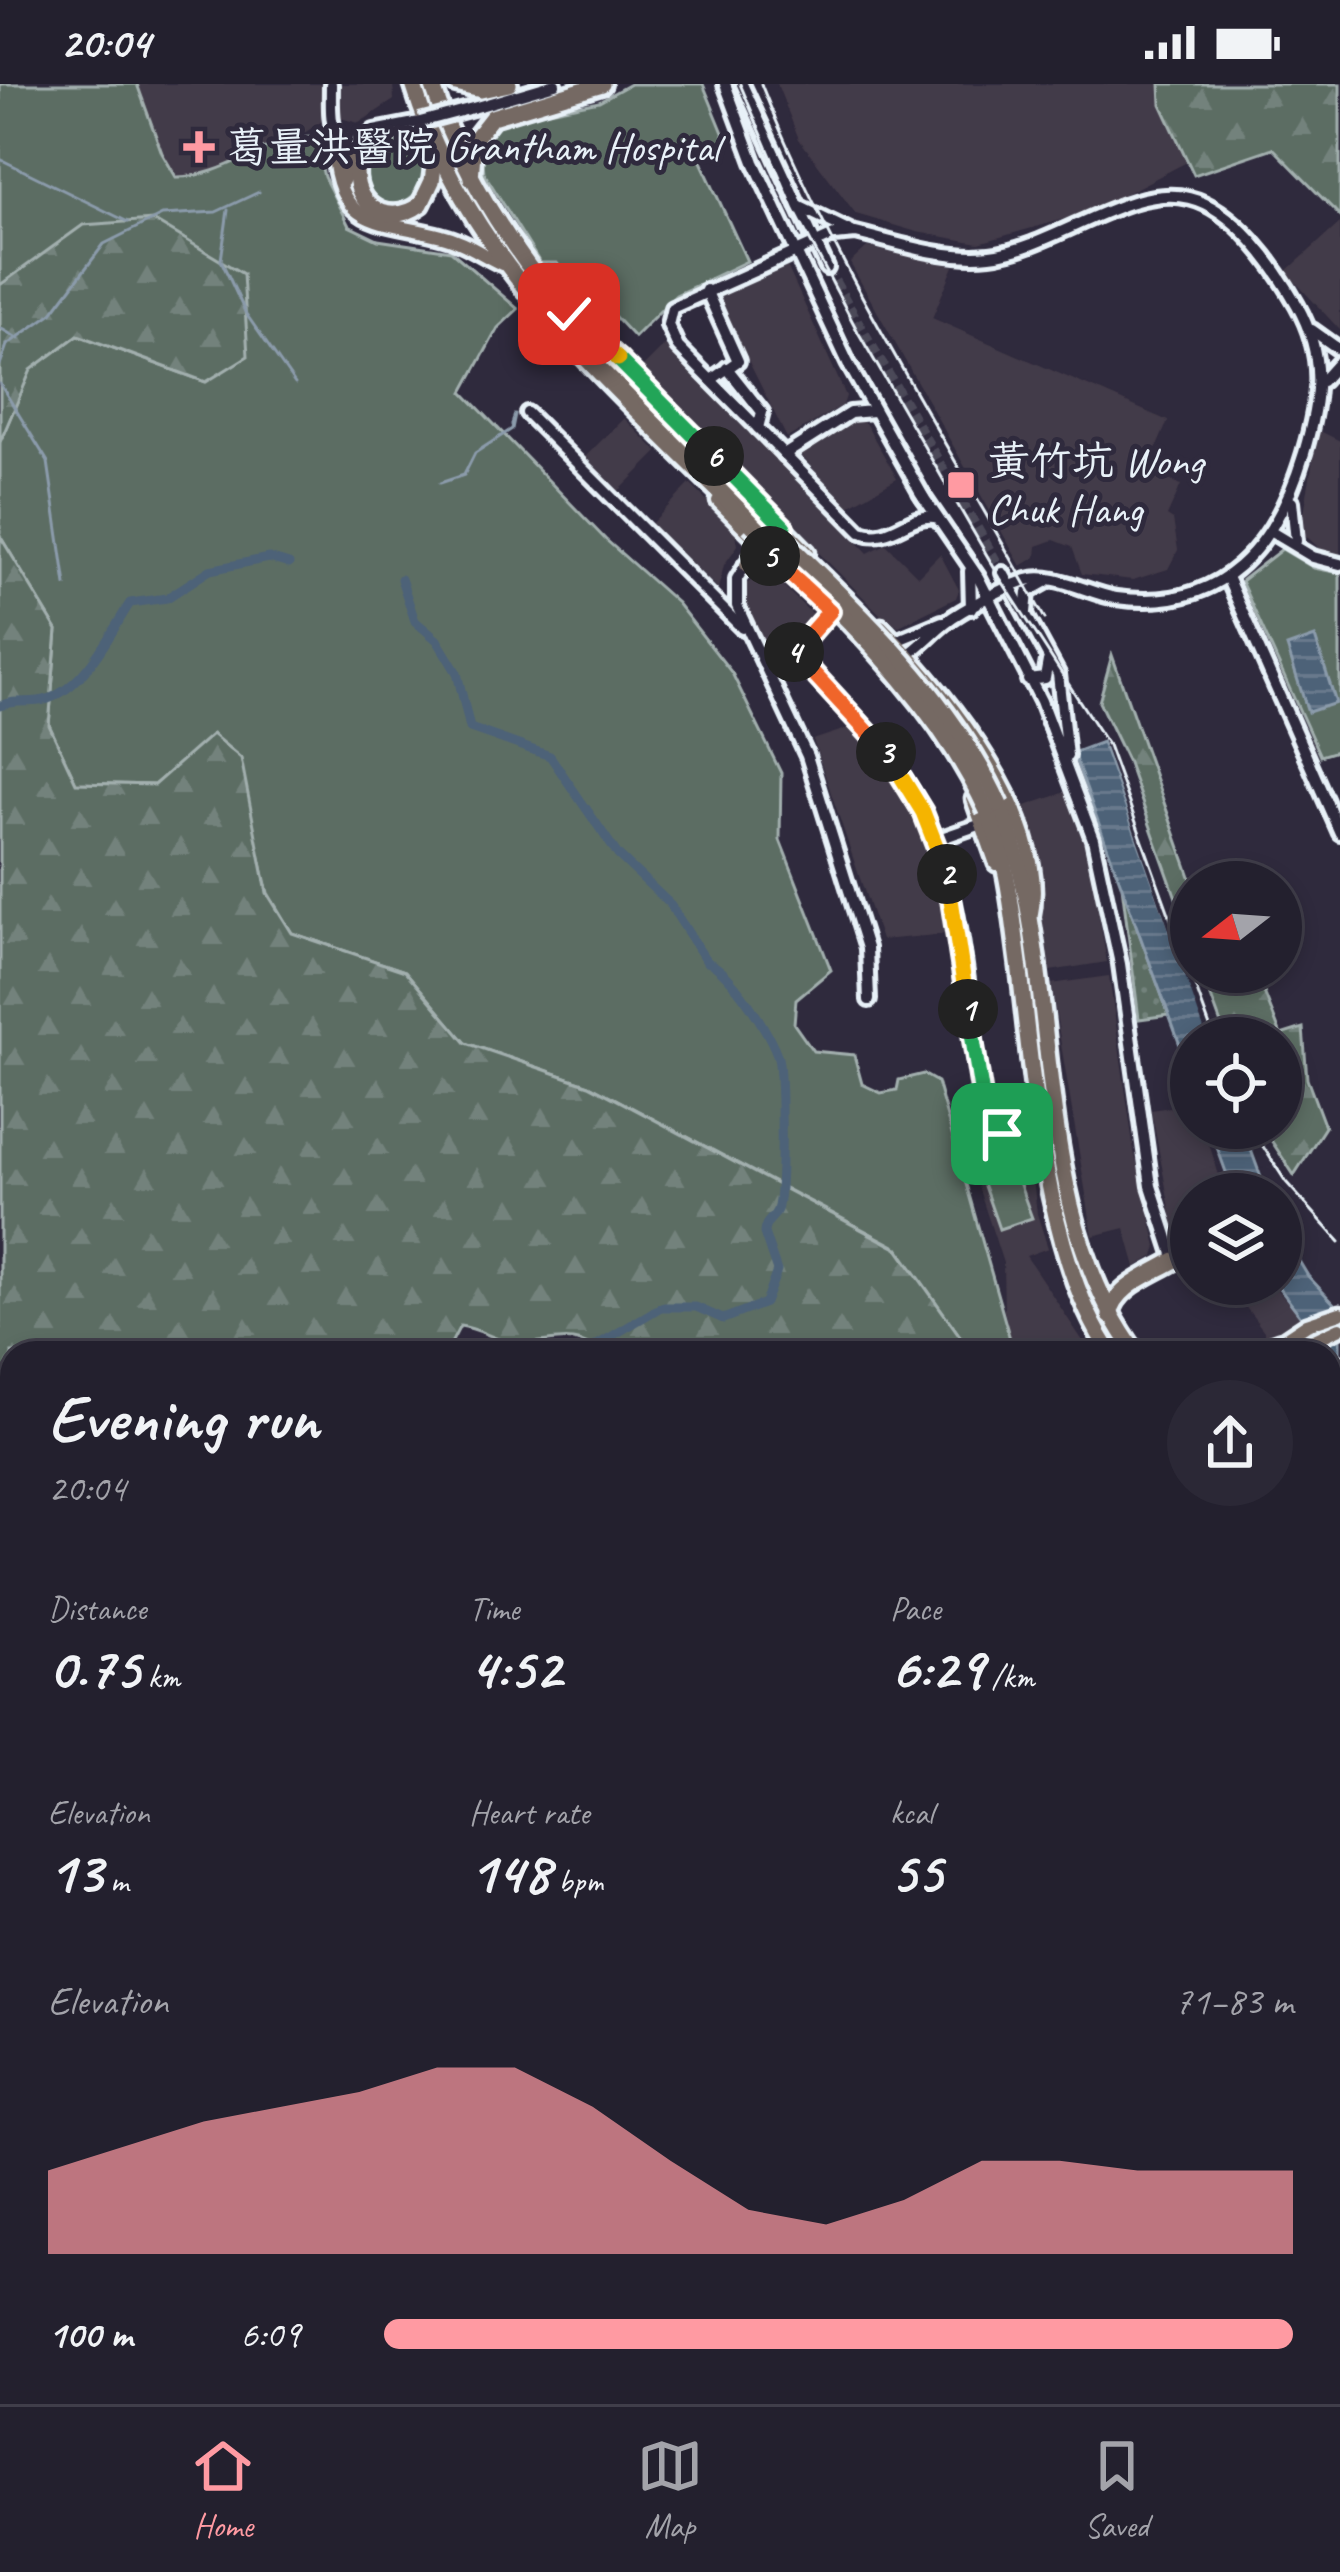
<!DOCTYPE html>
<meta charset="utf-8">
<style>
body{margin:0;font-family:Caveat,"LXGW WenKai TC",sans-serif;background:#2b2836;color:#f1f3f6;height:100vh;display:flex;flex-direction:column;font-size:45px;white-space:nowrap}
*{box-sizing:border-box;margin:0}
p{font-size:39px;color:#a3a3aa}
.icon{flex:none;width:66px;height:66px;fill:none;stroke:currentColor;stroke-width:2;stroke-linecap:round;stroke-linejoin:round}
.map{position:relative;flex:1;overflow:hidden}
.sheet{position:absolute;left:0px;top:1257px;width:1341px;height:1065px;display:flex;flex-direction:column;background:#23202e;border-radius:36px 36px 0 0;box-shadow:0 6px 18px #0003,0 0 0 3px #403e4a}
.sheet>*{flex:none}
.needle{width:78px;rotate:253deg}
.controls{position:absolute;left:1170px;top:777px;display:grid;gap:24px}
.controls a{display:grid;place-items:center;width:132px;height:132px;border-radius:50%;background:#23202e;box-shadow:0 6px 18px #0003,0 0 0 3px #403e4a;font-size:60px}
.pin{position:absolute;display:grid;place-items:center;width:102px;height:102px;color:#fff;margin:-51px;border-radius:24px;box-shadow:0 6px 18px #0006}
.km{position:absolute;width:60px;height:60px;margin:-30px;border-radius:50%;background:#222;color:#fff;font-size:33px;line-height:60px;text-align:center}
.round{display:grid;place-items:center;flex:none;width:126px;height:126px;border-radius:63px;background:#2b2836}
.overview{display:flex;align-items:center;justify-content:space-between;height:204px;padding:0 48px}
h1{font-size:66px;font-weight:600;line-height:90px}
.stats{display:grid;grid-template-columns:repeat(3,1fr);gap:18px;height:204px;padding:12px 48px}
.stats div{display:grid;align-content:center}
.stats b{font-size:60px;font-weight:600}
.stats small{font-size:33px;font-weight:400}
.stats p{font-size:33px}
.chart{height:336px;padding:24px 48px}
.chart p{display:flex;justify-content:space-between}
.chart svg{width:100%;height:216px;margin-top:12px;fill:#ff9aa2;opacity:.7}
ul{padding:0 48px;list-style:none;font-size:39px}
li{display:grid;grid-template-columns:192px 144px 1fr;align-items:center;height:90px}
li i{height:30px;border-radius:15px;background:#ff9aa2}
.status{display:flex;justify-content:space-between;align-items:center;height:84px;padding:0 60px;background:#23202e;direction:ltr}
.status svg{height:33px;fill:currentColor}
.tab-bar{display:flex;justify-content:space-around;align-items:center;height:168px;border-top:3px solid #403e4a;background:#23202e;font-size:33px;color:#a3a3aa}
.tab-bar a{display:grid;justify-items:center;gap:6px}
.tab-bar .active{color:#ff9aa2}
.map>svg:first-child{display:block}
.built{fill:#433b48}
.green{fill:#5c6d64;stroke:#a2afae;stroke-width:3}
.forest{fill:url(#forest-firs);stroke:#a2afae;stroke-width:3}
.park{fill:url(#park-dots);stroke:#a2afae;stroke-width:3}
.water{fill:url(#water-rules);stroke:#8b9bab;stroke-width:3}
.pier{fill:#2f2a3d}
.lines{fill:none;stroke-linecap:round;stroke-linejoin:round}
.stream{stroke:#8b9bab;stroke-width:3}
.canal{stroke:#4d6278;stroke-width:9}
.minor-tunnel{stroke:#4b4859;stroke-width:10;stroke-dasharray:10 5;stroke-linecap:butt}
.minor-casing{stroke:#e8f1f8;stroke-width:20}
.major-casing{stroke:#e8f1f8;stroke-width:21}
.highway-casing{stroke:#e8f1f8;stroke-width:24}
.minor{stroke:#2f2a3d;stroke-width:10}
.major{stroke:#756964;stroke-width:12}
.highway{stroke:#756964;stroke-width:15}
.rail{stroke:#e8f1f8;stroke-width:3}
.minor-bridge-casing{stroke:#e8f1f8;stroke-width:20;stroke-linecap:butt}
.highway-bridge-casing{stroke:#e8f1f8;stroke-width:24;stroke-linecap:butt}
.minor-bridge{stroke:#2f2a3d;stroke-width:10}
.highway-bridge{stroke:#756964;stroke-width:15}
.split-1-casing{stroke:#fff;stroke-width:24}
.split-2-casing{stroke:#fff;stroke-width:24}
.split-3-casing{stroke:#fff;stroke-width:24}
.split-4-casing{stroke:#fff;stroke-width:24}
.split-5-casing{stroke:#fff;stroke-width:24}
.split-6-casing{stroke:#fff;stroke-width:24}
.split-7-casing{stroke:#fff;stroke-width:24}
.split-8-casing{stroke:#fff;stroke-width:24}
.split-1{stroke:#22a559;stroke-width:15}
.split-2{stroke:#f5b400;stroke-width:15}
.split-3{stroke:#f5b400;stroke-width:15}
.split-4{stroke:#f0652b;stroke-width:15}
.split-5{stroke:#f0652b;stroke-width:15}
.split-6{stroke:#22a559;stroke-width:15}
.split-7{stroke:#22a559;stroke-width:15}
.split-8{stroke:#f5b400;stroke-width:15}
.poi-dot{fill:#ff9aa2;stroke:#2f2a3d;stroke-width:4.5}
.labels{text-anchor:middle;dominant-baseline:central;stroke-width:10;stroke-linejoin:round;paint-order:stroke}
.poi-label{font-size:42px;fill:#e8f1f8;stroke:#2f2a3d;text-anchor:start}
</style>
<div class="status"><b>20:04</b><svg viewBox="0 0 49 12"><path d="M0 12V9h3v3zM5 12V6h3v6zM10 12V3h3v9zM15 12V0h3v12zM26 1h20v11H26zM47 4h2v5h-2z"/></svg></div>
<div class="map">
<svg width="1340" height="2320" viewBox="0 0 1340 2320">
<defs>
<pattern id="forest-firs" width="22" height="20" patternUnits="userSpaceOnUse" patternTransform="scale(3)"><rect width="22" height="20" fill="#5c6d64"/><path d="M5 1l3.5 6h-7zM16 11l3.5 6h-7z" fill="#73827b"/></pattern>
<pattern id="park-dots" width="8" height="8" patternUnits="userSpaceOnUse" patternTransform="scale(3)"><rect width="8" height="8" fill="#5c6d64"/><path d="M2 2h.1M6 6h.1" fill="none" stroke="#73827b" stroke-width="1.8" stroke-linecap="round"/></pattern>
<pattern id="water-rules" width="6" height="5" patternUnits="userSpaceOnUse" patternTransform="scale(3)"><rect width="6" height="5" fill="#4d6278"/><path d="M0 2.5h6" fill="none" stroke="#67798c"/></pattern>
</defs>
<rect width="100%" height="100%" fill="#2f2a3d"/>
<filter id="ink" filterUnits="userSpaceOnUse"><feTurbulence type="fractalNoise" baseFrequency=".00833" numOctaves="2"/><feDisplacementMap in="SourceGraphic" scale="24" xChannelSelector="R" yChannelSelector="G"/><feConvolveMatrix kernelMatrix="1 2 1 2 8 2 1 2 1" color-interpolation-filters="sRGB"/></filter>
<g filter="url(#ink)">
<g class="built">
<path d="M126,0H324L321,38L301,51L302,74L149,131Z"/>
<path d="M338,0H393L394,16L359,39L336,33Z"/>
<path d="M777,0H1160L1161,20L1187,78L1092,127L979,159L917,148L856,130L799,55Z"/>
<path d="M1340,139V246L1286,188Z"/>
<path d="M867,163L954,182L932,234L1168,337L1147,385L1181,401L1167,432L1173,436L1178,466L1168,485L1133,496L1082,490L1072,463L1054,456L1037,462L1036,473L1021,482L850,179Z"/>
<path d="M787,182L846,312L843,321L787,354L717,214Z"/>
<path d="M665,261L868,469L886,460L918,492L940,470L959,506L956,514L899,542L889,539L638,288Z"/>
<path d="M624,334L658,368L619,407L585,373Z"/>
<path d="M856,337L865,339L897,394L847,423L800,370Z"/>
<path d="M1318,346L1340,357V470L1323,468L1301,447Z"/>
<path d="M690,400L735,444L738,461L724,481L718,505L651,440Z"/>
<path d="M759,492L777,496L812,530L769,573L745,517L746,500Z"/>
<path d="M852,643L887,680L915,724L938,794L947,850L881,856L813,656Z"/>
<path d="M1066,708L1089,774L1107,878L1050,887L1034,787L1017,725Z"/>
<path d="M1109,892L1134,1067L1157,1162L1154,1172L1136,1183L1125,1144L1093,1152L1051,900Z"/>
<path d="M1191,1020V1044H1204L1225,1110H1191L1190,1158L1176,1155L1151,1026Z"/>
<path d="M1021,1052L1029,1060L1037,1130L1048,1164L1026,1172L1091,1269H1014L1004,1226L1003,1179L971,1081L982,1058Z"/>
<path d="M1228,1200H1272L1302,1235L1312,1264L1250,1269L1264,1257V1247Z"/>
</g>
<g class="green">
<path d="M0,0H137L162,69L176,93C228,94 263,52 315,53L324,93L349,142L378,156L451,167L518,225L498,244L463,308L605,455L677,519L732,589L781,689L780,756L831,886L796,915L794,940L813,967L854,971L862,1000L881,1009L897,1006L899,996L923,990L937,998L1014,1269H972L898,1164L589,1001L466,959L405,887L292,849L268,809L256,757L213,651L154,701L76,699L49,641L57,546L0,452V358L31,285L78,251L206,298L9,197L0,201Z"/>
<path d="M630,0H703L726,56L698,71L747,177L676,211L634,253L603,220L589,226L557,179H540L484,89L481,55L498,37L599,17Z"/>
<circle cx="392" cy="89" r="31"/>
<path d="M1282,465L1314,484L1340,489V666L1320,672L1241,497Z"/>
<path d="M1009,1071L1032,1134L999,1145L977,1082Z"/>
<path d="M0,1685L12,1691V2146L0,2142Z"/>
<path d="M553,2310H1120L1095,2320H598Z"/>
</g>
<g class="forest">
<path d="M1160,0H1340V132L1273,64L1194,91L1161,20Z"/>
<path d="M153,136L243,190L248,272L206,298L78,251L31,286L0,358V201L83,141Z"/>
<path d="M0,452L57,546L49,641L76,699L154,701L212,650L241,674L267,809L292,849L405,887L466,959L589,1001L898,1165L972,1269H599C571,1244 549,1262 515,1259C497,1258 480,1244 460,1242L446,1269H12V1585L0,1579Z"/>
<path d="M1112,571L1192,798L1191,856L1127,676L1099,618Z"/>
<path d="M1202,888H1256L1281,951L1303,944L1307,995L1325,1043L1294,1091L1263,1044H1281V954H1226Z"/>
<path d="M1329,1607L1340,1623V1760L1329,1748Z"/>
<path d="M0,2142L12,2146V2310H553L598,2320H0Z"/>
</g>
<path class="park" d="M1122,802L1169,931L1139,935Z"/>
<g class="water">
<path d="M1315,553L1336,619L1308,628L1287,563Z"/>
<path d="M1102,658L1210,954H1191V991L1073,669Z"/>
<path d="M1210,1044H1243L1267,1110H1234Z"/>
<path d="M1281,1147L1308,1192L1340,1226V1275L1311,1269L1306,1239L1276,1200H1281Z"/>
</g>
<path class="pier" d="M1101,652L1107,656L1216,954H1207Z"/>
<g class="lines">
<g class="stream">
<path d="M0,75L128,138"/>
<path d="M228,126L221,176L246,230L295,300"/>
<path d="M0,244L19,255"/>
<path d="M0,281L7,261L52,229L104,160L162,131L216,128L259,108"/>
<path d="M0,300L48,378L66,501"/>
<path d="M440,399L464,391L475,369L512,345L515,330L512,341"/>
</g>
<g class="canal">
<path d="M401,495L415,537L437,556L457,589L470,644L550,672L618,771L669,819L707,878C729,884 772,951 778,974C782,992 783,1110 777,1126C773,1136 765,1136 764,1149L777,1187L765,1219L723,1235L696,1223H661L587,1267"/>
<path d="M0,622C17,614 32,621 48,615C85,602 110,550 130,519L167,514L210,486L269,474L289,480"/>
<path d="M0,1757L12,1759"/>
<path d="M843,2310L851,2320"/>
</g>
<path class="minor-tunnel" d="M827,184L1003,489"/>
<defs>
<g id="minor">
<path d="M331,0C331,34 327,56 359,73L385,47"/>
<path d="M725,0L754,78L848,279L924,414"/>
<path d="M742,0L827,184"/>
<path d="M480,22L555,0"/>
<path d="M352,69L374,47L420,38"/>
<path d="M798,122L852,148"/>
<path d="M706,206L738,277L711,296"/>
<path d="M1312,246L1340,266"/>
<path d="M727,284L762,328L758,344"/>
<path d="M1322,297L1340,277"/>
<path d="M527,329L742,544"/>
<path d="M784,371L850,329L873,327"/>
<path d="M920,408L978,493L1041,617L1093,755L1120,880L1151,1102L1175,1176L1191,1167"/>
<path d="M1292,417L1296,457"/>
<path d="M1273,449L1313,473L1340,480"/>
<path d="M759,460L737,495V522L807,672L867,864L869,916"/>
<path d="M970,487L971,524"/>
<path d="M1003,489L1058,590L1067,672"/>
<path d="M1227,493L1340,749"/>
<path d="M829,527L794,564V571C833,611 875,649 905,696C970,796 965,924 986,1037L1002,1050L1028,1046L1039,1035"/>
<path d="M1026,528L1028,508L1046,498"/>
<path d="M896,557L942,538"/>
<path d="M905,573C920,563 932,549 946,538C963,525 1007,502 1027,496C1054,488 1090,510 1116,514C1223,529 1276,462 1304,369C1320,314 1326,273 1297,221C1275,182 1235,125 1189,114C1129,99 1054,164 990,171C946,176 898,159 856,149L834,151L672,224L668,241L678,263L861,448C890,459 907,430 934,433"/>
<path d="M1028,596L1045,594L1048,577"/>
<path d="M936,756L979,741"/>
<path d="M1329,1277L1340,1279"/>
<path d="M1334,1368L1340,1389"/>
<path d="M1329,1462L1340,1476"/>
<path d="M0,1726L12,1724"/>
<path d="M1329,1759L1340,1771"/>
<path d="M1329,1869L1340,1861"/>
<path d="M1329,1939L1340,1935"/>
<path d="M1329,1984L1340,1980"/>
<path d="M1329,2100L1340,2132"/>
<path d="M1329,2167L1340,2163"/>
<path d="M1329,2193L1340,2225"/>
</g>
<g id="major">
<path d="M332,52C337,147 372,134 442,152C464,157 482,171 502,180"/>
<path d="M343,97L352,69"/>
<path d="M591,247L808,468"/>
<path d="M718,417L805,504"/>
<path d="M746,481L782,482"/>
<path d="M881,542C944,607 1053,736 1031,835"/>
<path d="M973,715L996,780"/>
<path d="M1280,1258L1307,1240L1340,1229"/>
<path d="M1287,1269L1340,1244"/>
<path d="M1329,1490L1340,1505"/>
<path d="M1329,1521L1340,1536"/>
<path d="M1329,2025L1340,2021"/>
<path d="M1329,2039L1340,2035"/>
<path d="M1245,2310L1246,2320"/>
</g>
<g id="highway">
<path d="M413,0C469,185 621,307 751,440"/>
<path d="M432,0C490,180 633,302 762,433"/>
<path d="M456,0L481,6L509,0"/>
<path d="M359,73C345,114 384,148 421,120L432,97L436,68"/>
<path d="M471,94L474,56L492,33L602,0"/>
<path d="M1000,721C1067,892 1024,1118 1136,1269"/>
<path d="M987,727C1008,776 1012,827 1019,879C1033,993 1045,1175 1111,1269"/>
<path d="M1110,1232C1113,1203 1152,1190 1175,1176"/>
<path d="M1250,1269L1280,1258"/>
</g>
</defs>
<use href="#minor" class="minor-casing"/>
<use href="#major" class="major-casing"/>
<use href="#highway" class="highway-casing"/>
<use href="#minor" class="minor"/>
<use href="#major" class="major"/>
<use href="#highway" class="highway"/>
<g class="rail">
<path d="M740,0L794,126L858,248L1000,494L1108,661L1214,954"/>
<path d="M761,0C836,188 948,358 1045,535"/>
<path d="M1251,1044L1286,1098L1340,1158"/>
</g>
<defs>
<path id="minor-bridge" d="M420,38L480,22"/>
<g id="highway-bridge">
<path d="M762,433C850,522 947,604 1000,721"/>
<path d="M751,440C839,529 934,611 987,727"/>
</g>
</defs>
<use href="#minor-bridge" class="minor-bridge-casing"/>
<use href="#highway-bridge" class="highway-bridge-casing"/>
<use href="#minor-bridge" class="minor-bridge"/>
<use href="#highway-bridge" class="highway-bridge"/>
</g>
</g>
<g class="lines" filter="url(#ink)">
<defs>
<path id="split-1" d="M968,925L986,1037L1002,1050"/>
<path id="split-2" d="M947,790L968,925"/>
<path id="split-3" d="M886,668L923,728L947,790"/>
<path id="split-4" d="M794,568L886,668"/>
<path id="split-5" d="M770,472L830,527L794,568"/>
<path id="split-6" d="M714,372L784,443L765,466L770,472"/>
<path id="split-7" d="M618,275L714,372"/>
<path id="split-8" d="M569,230L618,275"/>
</defs>
<use href="#split-1" class="split-1-casing"/>
<use href="#split-2" class="split-2-casing"/>
<use href="#split-3" class="split-3-casing"/>
<use href="#split-4" class="split-4-casing"/>
<use href="#split-5" class="split-5-casing"/>
<use href="#split-6" class="split-6-casing"/>
<use href="#split-7" class="split-7-casing"/>
<use href="#split-8" class="split-8-casing"/>
<use href="#split-1" class="split-1"/>
<use href="#split-2" class="split-2"/>
<use href="#split-3" class="split-3"/>
<use href="#split-4" class="split-4"/>
<use href="#split-5" class="split-5"/>
<use href="#split-6" class="split-6"/>
<use href="#split-7" class="split-7"/>
<use href="#split-8" class="split-8"/>
</g>
<g class="poi-dot">
<path d="M193 45h12v12h12v12h-12v12h-12v-12h-12v-12h12z"/>
<rect x="946" y="386" width="30" height="30" rx="6"/>
</g>
<g class="labels">
<g class="poi-label">
<text x="226" y="63">葛量洪醫院 Grantham Hospital</text>
<text x="988" y="377">黃竹坑 Wong<tspan x="988" dy="48">Chuk Hang</tspan></text>
</g>
</g>
</svg>
<div class="controls">
<a><svg class="needle" viewBox="-14 -14 28 28"><path d="M0-13l5 13h-10z" fill="#e53935"/><path d="M0 13l5-13h-10z" fill="#a3a3aa"/></svg></a>
<a><svg class="icon" aria-label="locate" viewBox="0 0 24 24"><circle cx="12" cy="12" r="6"/><path d="M12 2v4M12 18v4M2 12h4M18 12h4"/></svg></a>
<a><svg class="icon" aria-label="layers" viewBox="0 0 24 24"><path d="M12 4l9 5-9 5-9-5zM3 14l9 5 9-5"/></svg></a>
</div>
<div class="pin" style="left:1002px;top:1050px;background:#1e9e55"><svg class="icon" aria-label="arrive" viewBox="0 0 24 24"><path d="M6 21V4h12l-3 4 3 4H6"/></svg></div>
<div class="pin" style="left:569px;top:230px;background:#d93025"><svg class="icon" aria-label="check" viewBox="0 0 24 24"><path d="M5 12l5 5 9-10"/></svg></div>
<b class="km" style="left:968px;top:925px">1</b>
<b class="km" style="left:947px;top:790px">2</b>
<b class="km" style="left:886px;top:668px">3</b>
<b class="km" style="left:794px;top:568px">4</b>
<b class="km" style="left:770px;top:472px">5</b>
<b class="km" style="left:714px;top:372px">6</b>
<section class="sheet">
<div class="overview"><div><h1>Evening run</h1><p>20:04</p></div><a class="round"><svg class="icon" aria-label="share" viewBox="0 0 24 24"><path d="M12 15V3M7 8l5-5 5 5M5 13v7h14v-7"/></svg></a></div>
<div class="stats">
<div><p>Distance</p><b>0.75<small> km</small></b></div>
<div><p>Time</p><b>4:52</b></div>
<div><p>Pace</p><b>6:29<small> /km</small></b></div>
</div>
<div class="stats">
<div><p>Elevation</p><b>13<small> m</small></b></div>
<div><p>Heart rate</p><b>148<small> bpm</small></b></div>
<div><p>kcal</p><b>55</b></div>
</div>
<div class="chart"><p><span>Elevation</span>71–83 m</p>
<svg viewBox="0 0 160 44" preserveAspectRatio="none"><path d="M0 44V27L10 22L20 17L30 14L40 11L50 6L60 6L70 14L80 25L90 35L100 38L110 33L120 25L130 25L140 27L150 27L160 27V44z"/></svg>
</div>
<ul>
<li><b>100 m</b>6:09<i style="width:100%"></i></li>
</ul>
</section>
</div>
<nav class="tab-bar">
<a class="active"><svg class="icon" aria-label="home" viewBox="0 0 24 24"><path d="M3 11l9-7 9 7M6 9v11h12V9"/></svg>Home</a>
<a><svg class="icon" aria-label="map" viewBox="0 0 24 24"><path d="M3 6l6-2 6 2 6-2v14l-6 2-6-2-6 2zM9 4v14M15 6v14"/></svg>Map</a>
<a><svg class="icon" aria-label="saved" viewBox="0 0 24 24"><path d="M7 4h10v16l-5-4-5 4z"/></svg>Saved</a>
</nav>
